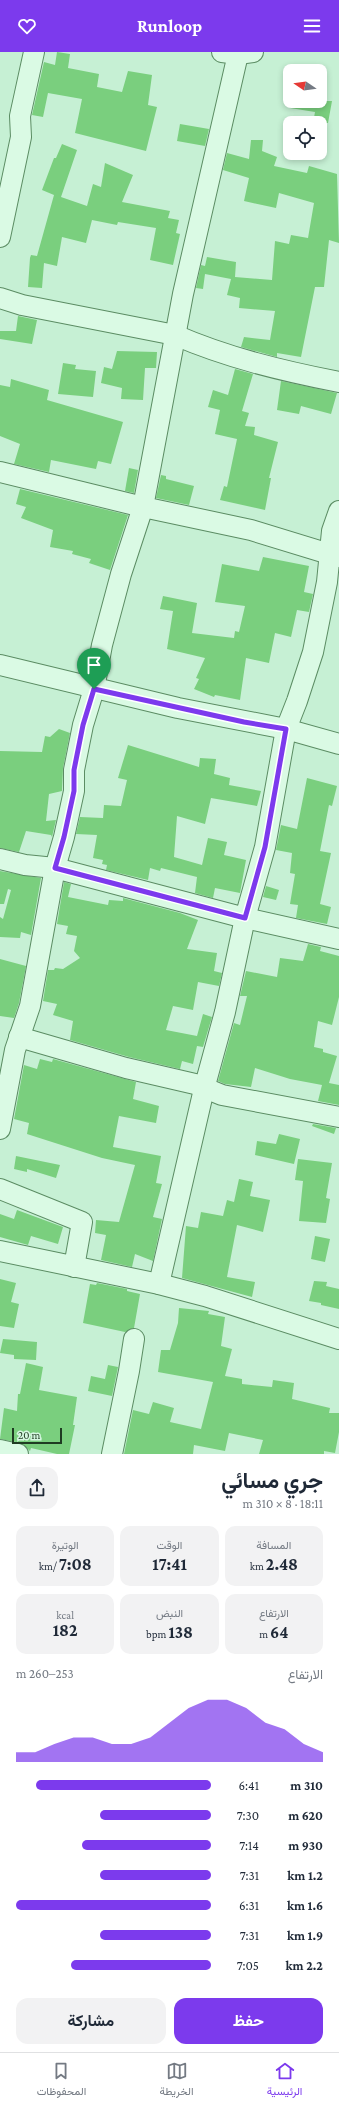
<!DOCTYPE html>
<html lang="ar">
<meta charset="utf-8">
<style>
body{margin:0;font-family:"Crimson Pro",Vazirmatn,serif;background:#f2f2f3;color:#1f2937;direction:rtl;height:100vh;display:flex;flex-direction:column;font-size:15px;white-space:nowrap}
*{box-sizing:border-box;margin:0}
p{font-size:13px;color:#747a83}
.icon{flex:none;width:22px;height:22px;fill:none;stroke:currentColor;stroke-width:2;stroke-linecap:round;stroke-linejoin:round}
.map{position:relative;height:1402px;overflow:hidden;direction:ltr}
.panel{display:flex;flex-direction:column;background:#fff;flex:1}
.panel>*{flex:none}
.needle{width:26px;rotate:283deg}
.controls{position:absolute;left:283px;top:12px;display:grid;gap:8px}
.controls a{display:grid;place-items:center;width:44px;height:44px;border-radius:8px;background:#fff;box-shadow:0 2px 6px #0003;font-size:20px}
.scale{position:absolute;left:12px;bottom:10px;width:50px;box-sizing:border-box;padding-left:4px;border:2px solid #1f3c22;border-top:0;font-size:11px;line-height:14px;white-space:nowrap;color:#1f3c22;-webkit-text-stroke:3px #d6f7e1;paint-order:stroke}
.pin{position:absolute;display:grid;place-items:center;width:34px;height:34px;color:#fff;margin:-41px -17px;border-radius:50% 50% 50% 0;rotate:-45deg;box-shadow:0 0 4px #0007}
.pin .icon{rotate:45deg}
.round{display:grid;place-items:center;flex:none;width:42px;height:42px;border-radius:12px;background:#f2f2f3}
.summary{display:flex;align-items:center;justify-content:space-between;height:68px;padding:0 16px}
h1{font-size:22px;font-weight:700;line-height:30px}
.figures{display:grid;grid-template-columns:repeat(3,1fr);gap:6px;height:68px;padding:4px 16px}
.figures div{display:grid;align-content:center;border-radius:10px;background:#f2f2f3;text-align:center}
.figures b{font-size:17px;font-weight:700}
.figures small{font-size:11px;font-weight:400}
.figures p{font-size:11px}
.chart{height:112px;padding:8px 16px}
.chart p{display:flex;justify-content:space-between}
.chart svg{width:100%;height:72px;margin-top:4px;fill:#7c3aed;opacity:.7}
.button{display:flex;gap:8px;margin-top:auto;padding:8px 16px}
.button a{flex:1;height:46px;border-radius:12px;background:#7c3aed;color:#fff;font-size:16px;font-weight:700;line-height:46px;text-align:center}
.button a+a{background:#f2f2f3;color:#1f2937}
ul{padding:0 16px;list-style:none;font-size:13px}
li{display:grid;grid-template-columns:64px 48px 1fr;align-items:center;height:30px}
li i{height:10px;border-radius:5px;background:#7c3aed}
header{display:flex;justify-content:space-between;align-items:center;height:52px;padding:0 16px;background:#7c3aed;color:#fff;font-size:18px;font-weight:700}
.tab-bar{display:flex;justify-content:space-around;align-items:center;height:56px;border-top:1px solid #e0e1e3;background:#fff;font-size:11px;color:#747a83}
.tab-bar a{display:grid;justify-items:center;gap:2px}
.tab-bar .current{color:#7c3aed}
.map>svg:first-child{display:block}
.building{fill:#7acf7e}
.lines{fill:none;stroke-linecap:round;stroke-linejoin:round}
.street-casing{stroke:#5b8c63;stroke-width:22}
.street{stroke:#dafae4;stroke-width:20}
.route-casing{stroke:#fff;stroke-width:8}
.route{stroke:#7c3aed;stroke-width:5}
</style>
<header><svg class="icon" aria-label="menu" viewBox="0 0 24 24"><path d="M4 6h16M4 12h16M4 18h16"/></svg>Runloop<svg class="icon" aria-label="heart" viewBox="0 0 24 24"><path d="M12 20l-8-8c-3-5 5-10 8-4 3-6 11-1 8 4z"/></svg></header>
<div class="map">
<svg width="339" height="1402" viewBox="0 0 339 1402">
<rect width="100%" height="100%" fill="#c6f0d4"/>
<g class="building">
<path d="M57,0L70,2L68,16L99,22L97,35L122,40L128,19L152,23L148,53L157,55L146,99L75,81L82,47L48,41L43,65L32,63L44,10L55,13Z"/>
<path d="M290,49H332L328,71H313L315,60L290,56Z"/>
<path d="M180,72L209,77L205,94L177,89Z"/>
<path d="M251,88H263L262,99L277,105L274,114L307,121L309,114L337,122L339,191L329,188L324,235H315L301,305L277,301V305L241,295L244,285L270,288L275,259L239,256L240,246L227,243L231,227L205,222L203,237L196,236L201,213L205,214L207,205L236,210L235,225L272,228L275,189L289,192L291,183L308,186L314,151L279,141L276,156L244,149L249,126L223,118L227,101L249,107Z"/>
<path d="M62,92L77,98L61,145L87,154L93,132L101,135L105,111L133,123L122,150L170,159L168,166L179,168L176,181L180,182L173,213L150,208L156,176L118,170L117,173L92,168L86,191L62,185L57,214L44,211L42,236L28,235L30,206L31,203L37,204L54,143L42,138L54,106H56Z"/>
<path d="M18,264L37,268L32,292L0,287V279H16Z"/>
<path d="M117,299L157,300L156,316H145L143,348L121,347L122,336L101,331L104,315L112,317Z"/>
<path d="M63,311L76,313L75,317L96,319L93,345L58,342Z"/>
<path d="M235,317L253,322L242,359L249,361L245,374L255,375L254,383L278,390L269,426H271L265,458L220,448L224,434L227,435L237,387L215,382L220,358L208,355L213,338L228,343Z"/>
<path d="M11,327L49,338L47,348L123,370L111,412L98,409L96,417L51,408L49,420L14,412L20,392L0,384V333L10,335Z"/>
<path d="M281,329L337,341L331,362L301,354L299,362L277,358Z"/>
<path d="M129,416L138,418L134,441L125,439Z"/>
<path d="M161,423L166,424V427L194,434L189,453L156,446Z"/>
<path d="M20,437L128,463L110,518L89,511L91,507L72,502L73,499L50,495L53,478L21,466L26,455L16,452Z"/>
<path d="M263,505L309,514L304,540L313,542L309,560L297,558L291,585L275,581L269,611L246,606L240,648L215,643L214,645L194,637L199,627L196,626L205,606L167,597L173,559L160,557L163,544L197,551L192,581L234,586L235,579L239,580L245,554L215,550L222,512L259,519Z"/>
<path d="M59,677L70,681L63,716L62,739L49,742L46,769L56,768L52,785L51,783L26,779L19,800L0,796V699L42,700L45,684L50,685Z"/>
<path d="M128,693L199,715L200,706L216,707L214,722L230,726L229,733L261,739L257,754L211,746L205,772L177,764L174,805L202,813L208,786L227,790L224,803L246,808L240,841L215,836L213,846L195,841L197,825L161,816L160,819L150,816L148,828L106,818L107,813L102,812L103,808L93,806L97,783L76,782L80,765L103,766L104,753L121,754L127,728L118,726Z"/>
<path d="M307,726L337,734L332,754L329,753L320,799L331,801L320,852L331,855L327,872L296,866L298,853L290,852L295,822L290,821L292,801L276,798L281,773L297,777Z"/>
<path d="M0,819L41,826L31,883L21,880L20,886L0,885V865L3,867L11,838L8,837L4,852H0Z"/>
<path d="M64,830L71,832L68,845L108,853L109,848L123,849V846L180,861L198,868L187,897L217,901L214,919L222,921L219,934L198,930L193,958L173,954L166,978L197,984L203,962L212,965L203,995L197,994L193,1012L182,1009L180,1017L129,1005L70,988L73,969L53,963L57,952L43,949L48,918H54L55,916L63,917L80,906L74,899L77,884L66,882L68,874L57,872Z"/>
<path d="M266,834L279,838L276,848L263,845Z"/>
<path d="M308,892L321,895L320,899L339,904V945L332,973L318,969L314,995L323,997V1000L337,1004L329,1031L339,1033V1053L318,1049L322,1033L290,1027L255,1016L251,1035L225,1032L218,1029L234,971L240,973L247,944H240L246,919L277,925L280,906L303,909Z"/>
<path d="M0,907L26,914L19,951L14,966L0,964Z"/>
<path d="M40,1007L52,1010L53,1007L136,1030L133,1047L159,1054L156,1071L119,1064L113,1095L161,1104L156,1131L162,1132L153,1165L162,1167L153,1209L135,1202L132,1215L101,1208L106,1183L95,1181L96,1168L119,1170L135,1113L102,1106L27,1082L29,1071L14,1067L24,1013L37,1017Z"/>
<path d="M313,1072L336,1076L334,1082L312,1074Z"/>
<path d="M279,1082L300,1087L294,1112L255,1103L257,1089L276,1092Z"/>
<path d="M16,1104L60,1113L56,1126L27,1117V1120L14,1117Z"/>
<path d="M298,1107L332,1111L326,1146L330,1147L326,1171L299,1169L303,1129L295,1128Z"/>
<path d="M239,1127L253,1130L250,1144L270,1148L263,1180L237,1173L227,1225L255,1230L252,1245L182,1226L186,1174L198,1176L201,1160L223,1164L227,1148L234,1150Z"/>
<path d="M17,1158L63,1175L58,1192L31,1184L28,1193L0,1185V1162L14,1167Z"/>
<path d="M315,1184L330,1187L325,1210L311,1207Z"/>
<path d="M0,1227L16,1231L11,1250L19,1252L14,1276L0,1274Z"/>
<path d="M314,1229L327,1230L326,1234L339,1237V1257L321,1253V1251L309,1249Z"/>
<path d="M97,1231L127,1237V1239L140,1242L134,1276L125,1280L83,1271L90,1232L96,1233Z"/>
<path d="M179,1256L209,1259L208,1262L225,1265L221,1294L232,1297L225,1324L242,1327V1332L272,1335L273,1328L294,1331L292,1347L330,1356L329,1361H339V1380L335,1401L324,1399V1402H259L263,1388L229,1381L225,1399L194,1393L193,1402H124L133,1358L149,1362L153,1350L174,1356L170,1370L201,1377L213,1330L158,1320L161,1298H170L178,1271Z"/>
<path d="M3,1287L37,1290L36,1308L14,1307V1303L0,1301Z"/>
<path d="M26,1311L43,1315L39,1338L77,1345L73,1373H75L69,1402H57L31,1396L30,1399L21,1391L0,1387L4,1356L17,1359L18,1342H20Z"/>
<path d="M108,1313L118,1315L112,1344L88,1339L91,1324L105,1327Z"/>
</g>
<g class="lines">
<defs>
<g id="street">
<path d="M222,0L238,2L253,0"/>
<path d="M0,185L21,85L20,64L34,0"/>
<path d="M0,246L22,253L175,283C228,306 283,319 339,330"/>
<path d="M0,420L143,455L251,478L339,505"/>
<path d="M0,613L178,656L286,677L339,692"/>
<path d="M0,807L25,813L55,816L245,866L339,887"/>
<path d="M19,985L126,1016L195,1032L222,1043L339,1065"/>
<path d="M0,1077L15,998L30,954L55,816L64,785L74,739V718L83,673L94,637L102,593L121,522L143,455L183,242L238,2"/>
<path d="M0,1137L82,1170L74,1215"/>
<path d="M0,1199L159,1232L205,1244L339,1287"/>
<path d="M159,1232L204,1037L225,960L245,866L265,795L286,677L297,649L313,600L327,530L332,479L339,459"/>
<path d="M0,1398L18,1402"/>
<path d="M112,1402L129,1319L134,1287"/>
</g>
</defs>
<use href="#street" class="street-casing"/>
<use href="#street" class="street"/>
</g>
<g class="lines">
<defs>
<path id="route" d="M94,637L244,670L286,677L265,795L245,866L55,816L64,785L74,739V718L83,673Z"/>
</defs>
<use href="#route" class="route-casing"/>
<use href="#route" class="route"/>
</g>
</svg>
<div class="controls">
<a><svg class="needle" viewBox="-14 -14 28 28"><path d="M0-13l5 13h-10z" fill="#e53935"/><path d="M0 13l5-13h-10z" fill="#747a83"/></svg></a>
<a><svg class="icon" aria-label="locate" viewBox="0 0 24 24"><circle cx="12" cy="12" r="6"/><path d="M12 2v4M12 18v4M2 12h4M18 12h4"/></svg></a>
</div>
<div class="scale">20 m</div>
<div class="pin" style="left:94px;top:637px;background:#1e9e55"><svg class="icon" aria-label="arrive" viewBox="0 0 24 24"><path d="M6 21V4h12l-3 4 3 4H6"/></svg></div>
</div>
<section class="panel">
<div class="summary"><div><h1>جري مسائي</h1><p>18:11 · 8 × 310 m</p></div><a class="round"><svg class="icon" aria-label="share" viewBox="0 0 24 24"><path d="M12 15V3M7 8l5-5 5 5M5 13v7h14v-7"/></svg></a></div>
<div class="figures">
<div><p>المسافة</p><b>2.48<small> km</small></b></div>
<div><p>الوقت</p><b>17:41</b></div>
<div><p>الوتيرة</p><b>7:08<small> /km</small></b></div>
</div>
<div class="figures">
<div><p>الارتفاع</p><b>64<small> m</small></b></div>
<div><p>النبض</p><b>138<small> bpm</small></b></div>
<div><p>kcal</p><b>182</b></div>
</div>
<div class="chart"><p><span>الارتفاع</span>253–260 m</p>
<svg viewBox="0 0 160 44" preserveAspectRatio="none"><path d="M0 44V38L10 38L20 33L30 29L40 29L50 33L60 33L70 29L80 20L90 11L100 6L110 6L120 11L130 20L140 24L150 33L160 38V44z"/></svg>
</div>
<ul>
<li><b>310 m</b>6:41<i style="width:90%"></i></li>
<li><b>620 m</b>7:30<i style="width:57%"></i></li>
<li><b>930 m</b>7:14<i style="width:66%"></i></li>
<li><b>1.2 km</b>7:31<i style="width:57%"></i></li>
<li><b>1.6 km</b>6:31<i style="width:100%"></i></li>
<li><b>1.9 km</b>7:31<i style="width:57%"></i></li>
<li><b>2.2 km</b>7:05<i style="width:72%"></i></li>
</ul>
<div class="button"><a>حفظ</a><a>مشاركة</a></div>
</section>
<nav class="tab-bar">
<a class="current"><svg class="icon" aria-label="home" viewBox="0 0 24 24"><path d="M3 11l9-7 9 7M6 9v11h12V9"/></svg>الرئيسية</a>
<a><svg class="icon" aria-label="map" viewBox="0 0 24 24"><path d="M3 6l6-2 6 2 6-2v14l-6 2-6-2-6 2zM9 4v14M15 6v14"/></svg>الخريطة</a>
<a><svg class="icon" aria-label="saved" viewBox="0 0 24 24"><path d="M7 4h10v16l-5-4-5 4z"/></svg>المحفوظات</a>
</nav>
